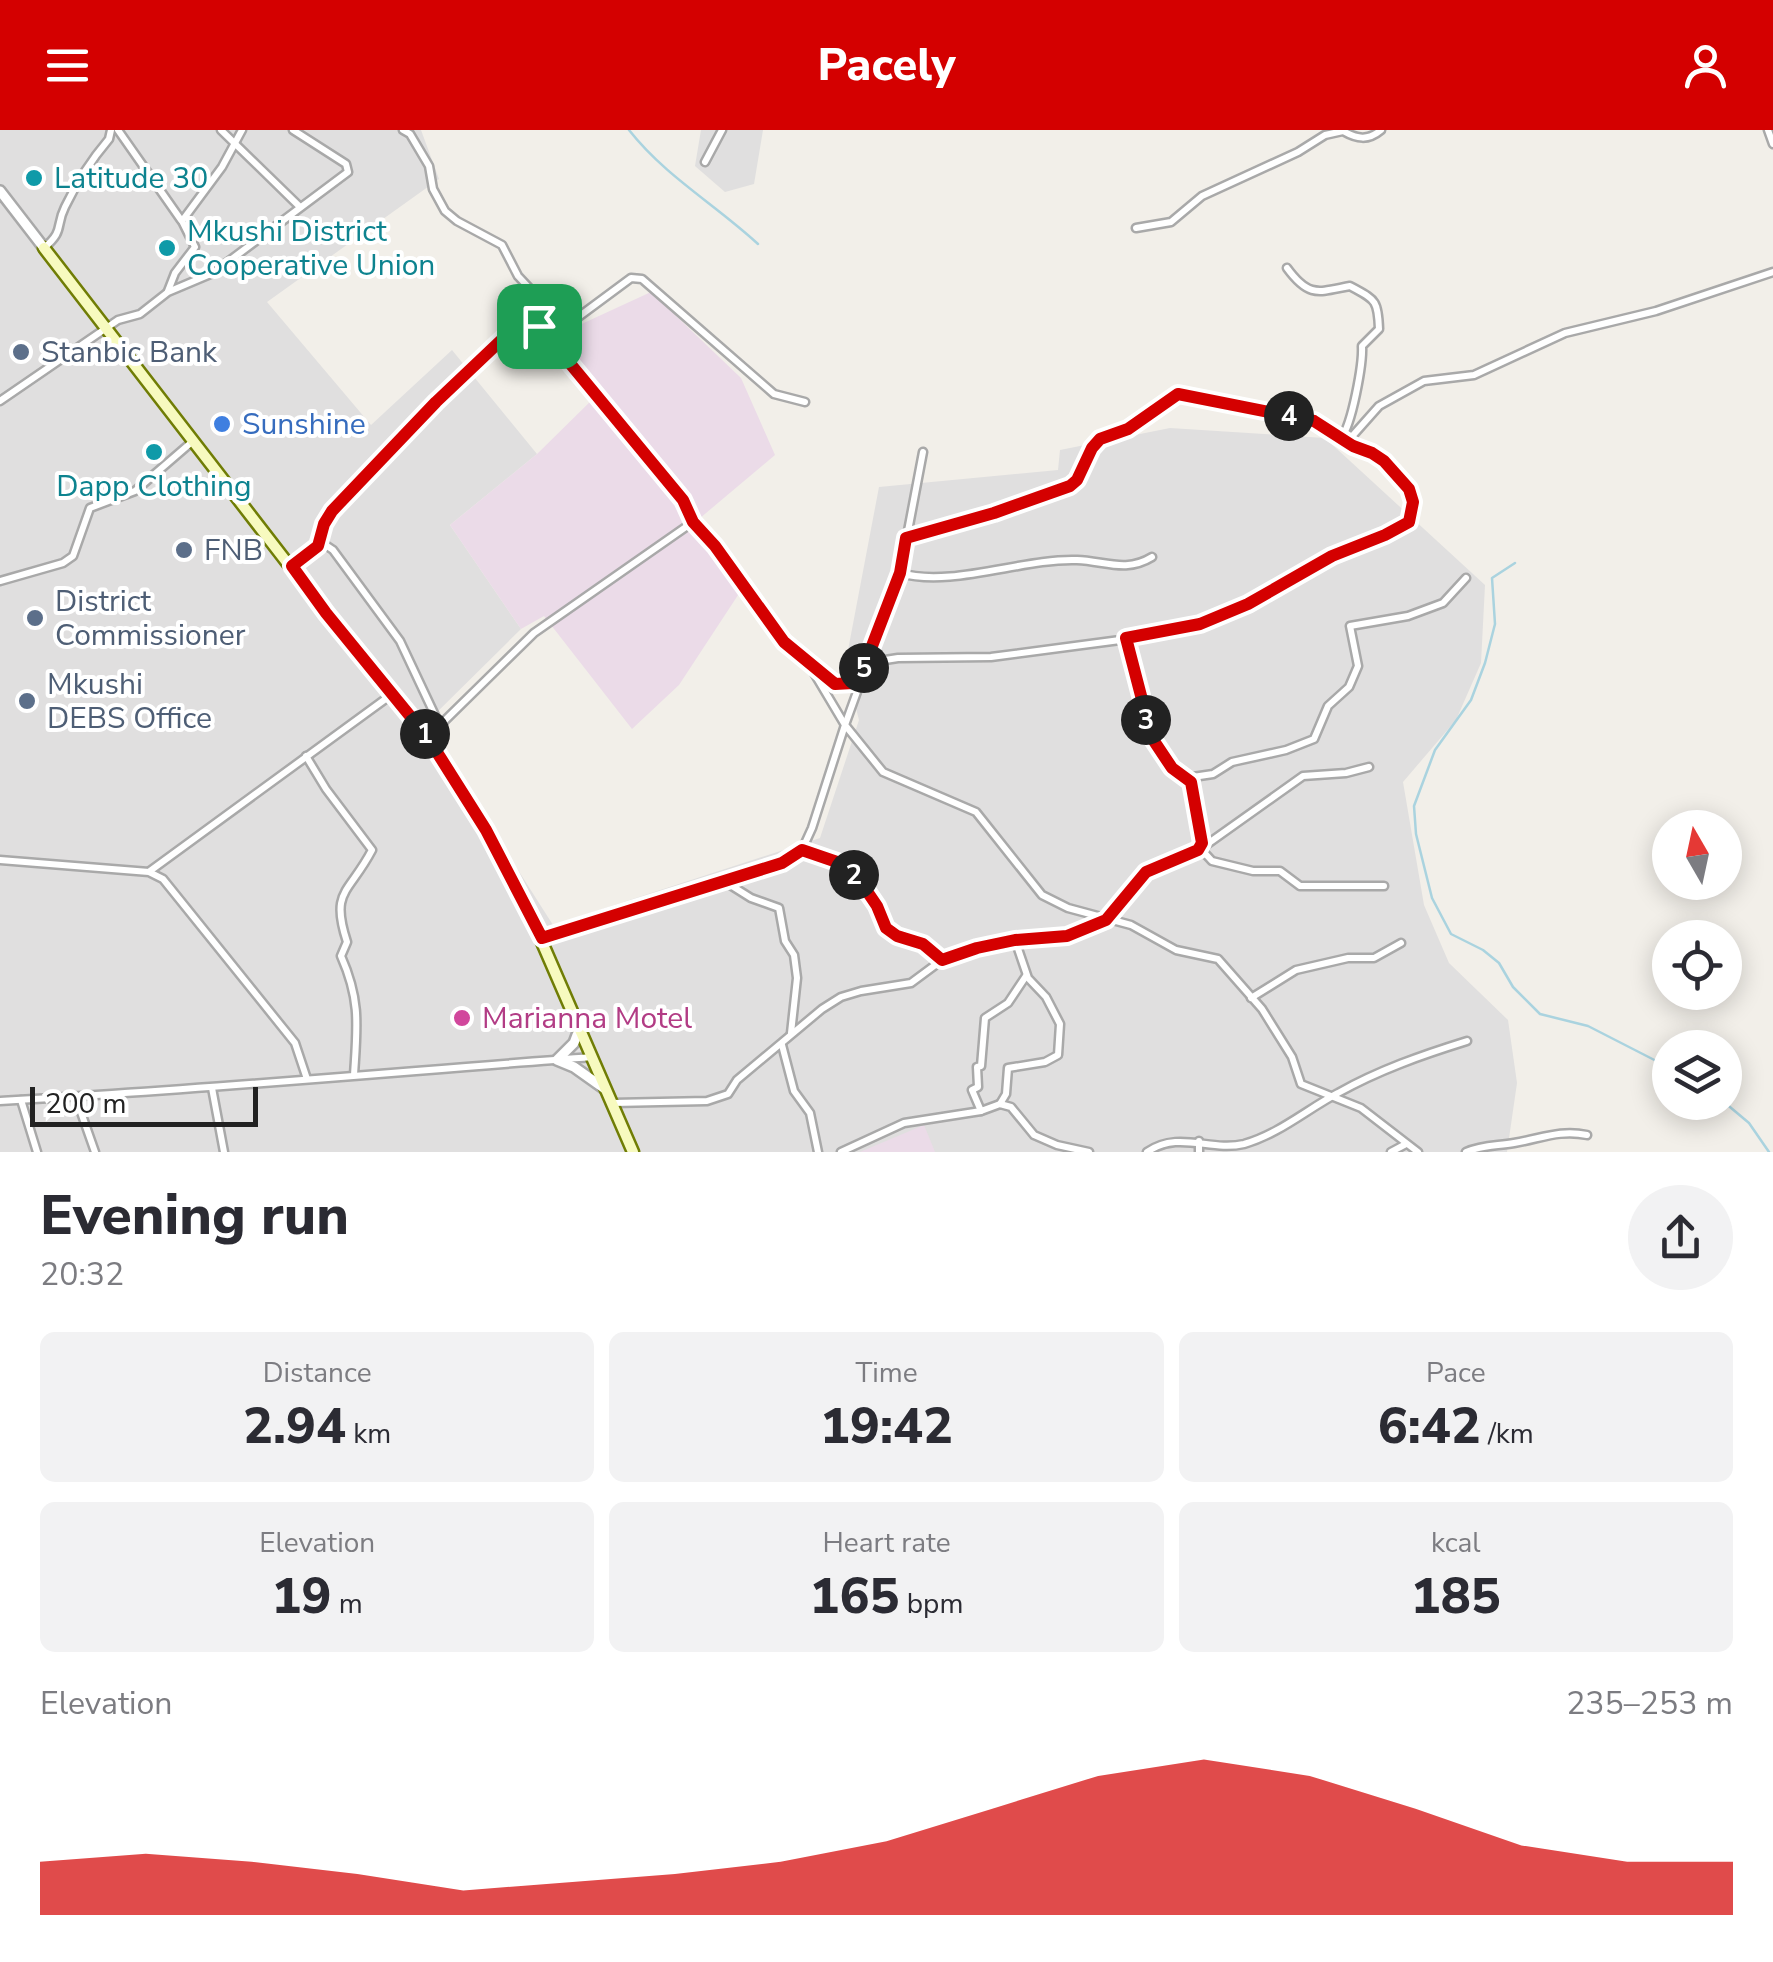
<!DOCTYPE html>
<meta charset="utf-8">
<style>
body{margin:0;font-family:"Nunito Sans",sans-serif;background:#f2f2f3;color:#2b2b33;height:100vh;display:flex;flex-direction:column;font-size:38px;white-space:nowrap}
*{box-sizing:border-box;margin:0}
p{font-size:32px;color:#7c7c81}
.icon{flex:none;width:55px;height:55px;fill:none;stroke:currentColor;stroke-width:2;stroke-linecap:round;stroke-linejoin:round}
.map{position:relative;height:1022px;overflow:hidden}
.sheet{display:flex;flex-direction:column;background:#fff;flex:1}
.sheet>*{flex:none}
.needle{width:65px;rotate:351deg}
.fabs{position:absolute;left:1652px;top:680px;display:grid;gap:20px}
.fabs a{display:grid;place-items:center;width:90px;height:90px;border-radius:50%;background:#fff;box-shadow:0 5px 25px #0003;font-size:50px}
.scale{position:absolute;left:30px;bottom:25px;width:228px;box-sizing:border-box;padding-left:10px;border:5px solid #222;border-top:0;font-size:28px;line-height:35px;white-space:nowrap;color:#222;-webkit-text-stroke:8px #fff;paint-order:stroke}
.pin{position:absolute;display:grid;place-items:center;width:85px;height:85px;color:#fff;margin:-42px;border-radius:20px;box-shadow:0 5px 15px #0006}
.km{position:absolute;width:50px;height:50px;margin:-25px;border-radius:50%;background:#222;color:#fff;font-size:28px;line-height:50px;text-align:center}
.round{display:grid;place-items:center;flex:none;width:105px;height:105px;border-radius:52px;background:#f2f2f3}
.summary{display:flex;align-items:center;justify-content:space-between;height:170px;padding:0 40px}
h1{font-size:55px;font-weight:800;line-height:75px}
.metrics{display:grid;grid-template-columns:repeat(3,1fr);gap:15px;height:170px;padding:10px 40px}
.metrics div{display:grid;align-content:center;border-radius:15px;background:#f2f2f3;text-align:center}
.metrics b{font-size:50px;font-weight:800}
.metrics small{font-size:28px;font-weight:400}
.metrics p{font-size:28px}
.chart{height:280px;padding:20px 40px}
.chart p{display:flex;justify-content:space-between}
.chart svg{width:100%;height:180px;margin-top:10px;fill:#d40000;opacity:.7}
header{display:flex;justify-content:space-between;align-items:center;height:130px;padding:0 40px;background:#d40000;color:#fff;font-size:45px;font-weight:800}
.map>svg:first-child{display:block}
.residential{fill:#e0dfdf}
.industrial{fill:#ebdbe8}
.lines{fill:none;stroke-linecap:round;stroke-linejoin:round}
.stream{stroke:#aad3df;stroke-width:2.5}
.minor-casing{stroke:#a9a9a9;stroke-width:11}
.tertiary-casing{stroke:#a9a9a9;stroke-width:14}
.secondary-casing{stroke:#707d05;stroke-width:15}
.minor{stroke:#fff;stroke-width:6}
.tertiary{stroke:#fff;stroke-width:9}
.secondary{stroke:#f7fabf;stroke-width:10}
.route-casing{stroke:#fff;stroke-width:20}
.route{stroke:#d40000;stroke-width:12}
.culture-dot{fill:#0f9aa8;stroke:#fff;stroke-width:4}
.service-dot{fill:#5c6f8a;stroke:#fff;stroke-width:4}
.shop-dot{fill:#3f7fe0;stroke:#fff;stroke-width:4}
.hotel-dot{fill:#d1479c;stroke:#fff;stroke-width:4}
.labels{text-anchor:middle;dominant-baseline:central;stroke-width:8;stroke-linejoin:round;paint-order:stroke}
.culture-label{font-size:30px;fill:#0d838f;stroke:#fff;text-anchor:start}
.service-label{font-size:30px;fill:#4e5e75;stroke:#fff;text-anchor:start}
.shop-label{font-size:30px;fill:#366cbe;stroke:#fff;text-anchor:start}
.hotel-label{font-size:30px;fill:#b23c85;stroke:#fff;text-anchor:start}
</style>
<header><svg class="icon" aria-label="menu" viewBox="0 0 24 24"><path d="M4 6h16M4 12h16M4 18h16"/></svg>Pacely<svg class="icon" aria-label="person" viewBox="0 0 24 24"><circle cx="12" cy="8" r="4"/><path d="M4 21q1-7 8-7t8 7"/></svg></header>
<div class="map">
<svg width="1773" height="1022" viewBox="0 0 1773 1022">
<rect width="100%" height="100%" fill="#f2efe9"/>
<g class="residential">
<path d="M0,0H421L439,49L267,172L371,295L452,220L537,324L450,395L521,499L425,594L553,795L820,708L859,590L845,536L879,357L1058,340L1060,320L1170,298L1325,308L1485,455L1481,533L1456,590L1403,652L1424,775L1449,833L1508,890L1517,953L1507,1022H0Z"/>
<path d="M701,0H763L754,54L725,62L695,36Z"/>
</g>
<g class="industrial">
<path d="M651,162L741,248L775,325L693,394L742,459L679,555L632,599L544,486L521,499L450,395L537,324L599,263L562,203Z"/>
<path d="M924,995L935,1022H860Z"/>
</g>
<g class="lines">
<g class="stream">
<path d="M629,0C665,46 716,75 758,114"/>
<path d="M1515,433L1492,448L1495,494L1485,533L1471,570L1435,620L1414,676L1416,704L1432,768L1451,804L1483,820L1499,833L1513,857L1540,884L1588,896L1670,938"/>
<path d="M1724,972L1749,993L1769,1022"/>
</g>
<defs>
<g id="minor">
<path d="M118,0L181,90"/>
<path d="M221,0L300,77"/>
<path d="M403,0L410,4L429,36L433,59L445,81L457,91L502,115L518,146L533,162L530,183L683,370C693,393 705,402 718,421C751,466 783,528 835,554L853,553L859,548"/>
<path d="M1768,0L1773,14"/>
<path d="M705,32L722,0"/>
<path d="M1136,98L1171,92L1202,66L1298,22L1325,5L1343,1C1357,9 1368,11 1381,0"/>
<path d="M44,118C65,100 55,97 65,77C76,54 92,29 109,9L111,0"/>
<path d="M1287,138C1309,168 1318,162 1350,156C1375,170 1378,169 1379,199L1362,216C1363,234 1352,295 1341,308"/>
<path d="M168,161L175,143L195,117L182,91L222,37L242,0"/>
<path d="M550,208L631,148L642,149L774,264L805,272"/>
<path d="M0,271L118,190L140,184L168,162L213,143L348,42L346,34L293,0"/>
<path d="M1347,312L1379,276L1424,251L1474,245L1565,203L1656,181L1773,142"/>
<path d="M923,322L900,443L845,595L883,642L976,682L1042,765L1068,778L1131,795L1176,820L1218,829L1262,879L1292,927L1301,954L1361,978L1418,1022"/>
<path d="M318,416H327L333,420L400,511L440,596"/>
<path d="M291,436L318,416L324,394L332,381L436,272L513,199L521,195H538"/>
<path d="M900,443C951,458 1024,428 1077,430C1105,431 1126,443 1152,427"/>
<path d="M0,451L63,433L73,426L90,378L135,361L193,311"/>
<path d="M1126,509L1152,607L1172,639L1191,652L1202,713L1200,718L1212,731L1253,741H1280L1300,756H1384"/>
<path d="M866,533L898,528L991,527L1120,510L1200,494L1248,474L1332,426L1403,397L1409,392L1413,372L1409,359L1378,326L1353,316L1313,291L1185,263L1178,264L1142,291L1101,309L1092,318L1077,350L1070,356L994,383L906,408"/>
<path d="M427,608L534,503L693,392"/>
<path d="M306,626L326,659L372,720C349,764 330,760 347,812L341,826C361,871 357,897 354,945"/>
<path d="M1186,648L1213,644L1232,632L1286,620L1314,609L1328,576L1349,557L1358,536L1350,496L1408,486L1443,473L1466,448"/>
<path d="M802,720L837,732L856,745L877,775L886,798L897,806L923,814L942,830"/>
<path d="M0,730L149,742L163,749L295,913L307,949"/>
<path d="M150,741L391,565"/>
<path d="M724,751L751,768L779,778L785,811L794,825L797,848L791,903"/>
<path d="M542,808L782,733L802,720L812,698L845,595L814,543"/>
<path d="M1251,868L1296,840L1348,828H1374L1401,813"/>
<path d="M782,915L794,961L810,983L818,1022"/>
<path d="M212,958L224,1022"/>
<path d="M76,968L95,1022"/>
<path d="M21,970L37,1022"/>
<path d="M0,971C198,960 395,942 592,927"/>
<path d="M613,973L707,971L728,964L737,950L822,879L841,867L861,861L911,853L942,830L977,818L1015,810L1061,807L1107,791L1146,742L1199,720L1303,646L1346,643L1369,637"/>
<path d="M1000,974L1006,964L1008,938L1045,932L1058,925L1060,894L1046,867L1028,848L1015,810"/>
<path d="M981,981L972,960L978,957L977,937L981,936L985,888L1008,873L1026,846"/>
<path d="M1199,1011V1022"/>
<path d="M841,1022L904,993L981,981L1000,974L1011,977L1034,1005L1057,1015L1089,1022"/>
<path d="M1147,1022C1179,1000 1210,1022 1244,1014C1279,1004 1306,980 1338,963C1379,940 1422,925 1467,911"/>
<path d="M1391,1022L1406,1014"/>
<path d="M1466,1022C1482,1015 1497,1016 1514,1013C1540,1009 1560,999 1587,1005"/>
</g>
<g id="tertiary">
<path d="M0,61L44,118"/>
<path d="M580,897L574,913L557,930L574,937L605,959"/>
</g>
<path id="secondary" d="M44,118L326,483L427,608L486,700L525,773L633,1022"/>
</defs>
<use href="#minor" class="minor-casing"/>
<use href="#tertiary" class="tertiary-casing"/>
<use href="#secondary" class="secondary-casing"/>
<use href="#minor" class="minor"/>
<use href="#tertiary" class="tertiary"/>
<use href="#secondary" class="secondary"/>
</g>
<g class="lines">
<defs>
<path id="route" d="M532,194L539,196L683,370L693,392L715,416L784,512L835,554L853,553L862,542L900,443L906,408L994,383L1070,356L1077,350L1092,318L1100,309L1128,299L1178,264L1314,291L1353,316L1372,323L1384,331L1409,359L1413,372L1409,392L1385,405L1332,426L1248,474L1200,494L1126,508L1152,608L1172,638L1191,652L1202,713L1198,720L1146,742L1106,790L1067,806L1015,810L977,818L942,830L923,814L897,806L886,798L877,776L856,745L837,732L802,720L782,733L542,808L486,700L428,608L326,483L292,436L318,416L324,394L332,381L436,272L513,199Z"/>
</defs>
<use href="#route" class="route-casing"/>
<use href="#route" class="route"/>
</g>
<g class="culture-dot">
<circle cx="34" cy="48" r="10"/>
<circle cx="167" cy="118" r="10"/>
<circle cx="154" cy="322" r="10"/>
</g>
<g class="service-dot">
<circle cx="21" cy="222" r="10"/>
<circle cx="184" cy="420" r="10"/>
<circle cx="35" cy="488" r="10"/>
<circle cx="27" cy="571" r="10"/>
</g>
<circle class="shop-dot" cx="222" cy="294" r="10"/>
<circle class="hotel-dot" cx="462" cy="888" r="10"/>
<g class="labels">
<g class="culture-label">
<text x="54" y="48">Latitude 30</text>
<text x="187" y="101">Mkushi District<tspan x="187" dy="34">Cooperative Union</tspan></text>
<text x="154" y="356" text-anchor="middle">Dapp Clothing</text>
</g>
<g class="service-label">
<text x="41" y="222">Stanbic Bank</text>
<text x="204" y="420">FNB</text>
<text x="55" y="471">District<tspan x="55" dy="34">Commissioner</tspan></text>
<text x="47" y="554">Mkushi<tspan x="47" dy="34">DEBS Office</tspan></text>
</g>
<g class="shop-label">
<text x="242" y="294">Sunshine</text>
</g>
<g class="hotel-label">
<text x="482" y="888">Marianna Motel</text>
</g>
</g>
</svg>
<div class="fabs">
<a><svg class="needle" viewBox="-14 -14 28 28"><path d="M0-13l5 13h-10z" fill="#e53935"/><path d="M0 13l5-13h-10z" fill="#7c7c81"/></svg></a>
<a><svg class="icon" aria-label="locate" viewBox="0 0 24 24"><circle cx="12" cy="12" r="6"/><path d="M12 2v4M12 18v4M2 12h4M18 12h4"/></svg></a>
<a><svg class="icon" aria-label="layers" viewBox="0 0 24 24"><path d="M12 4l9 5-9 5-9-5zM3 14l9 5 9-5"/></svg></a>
</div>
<div class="scale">200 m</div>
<div class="pin" style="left:539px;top:196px;background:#1e9e55"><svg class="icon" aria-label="arrive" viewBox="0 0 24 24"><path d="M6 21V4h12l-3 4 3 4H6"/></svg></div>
<b class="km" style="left:425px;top:604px">1</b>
<b class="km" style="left:854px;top:745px">2</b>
<b class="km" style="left:1146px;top:590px">3</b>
<b class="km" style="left:1289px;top:286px">4</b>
<b class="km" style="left:864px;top:538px">5</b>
</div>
<section class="sheet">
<div class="summary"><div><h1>Evening run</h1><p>20:32</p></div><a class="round"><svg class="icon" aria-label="share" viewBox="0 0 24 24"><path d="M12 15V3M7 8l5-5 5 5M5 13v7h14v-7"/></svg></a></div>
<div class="metrics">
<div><p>Distance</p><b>2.94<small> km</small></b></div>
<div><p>Time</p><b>19:42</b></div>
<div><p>Pace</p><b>6:42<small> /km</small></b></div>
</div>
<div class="metrics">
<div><p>Elevation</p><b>19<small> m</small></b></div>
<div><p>Heart rate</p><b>165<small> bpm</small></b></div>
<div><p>kcal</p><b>185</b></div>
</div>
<div class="chart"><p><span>Elevation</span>235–253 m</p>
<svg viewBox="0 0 160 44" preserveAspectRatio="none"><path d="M0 44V31L10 29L20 31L30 34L40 38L50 36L60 34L70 31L80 26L90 18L100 10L110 6L120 10L130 18L140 27L150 31L160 31V44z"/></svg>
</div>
</section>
